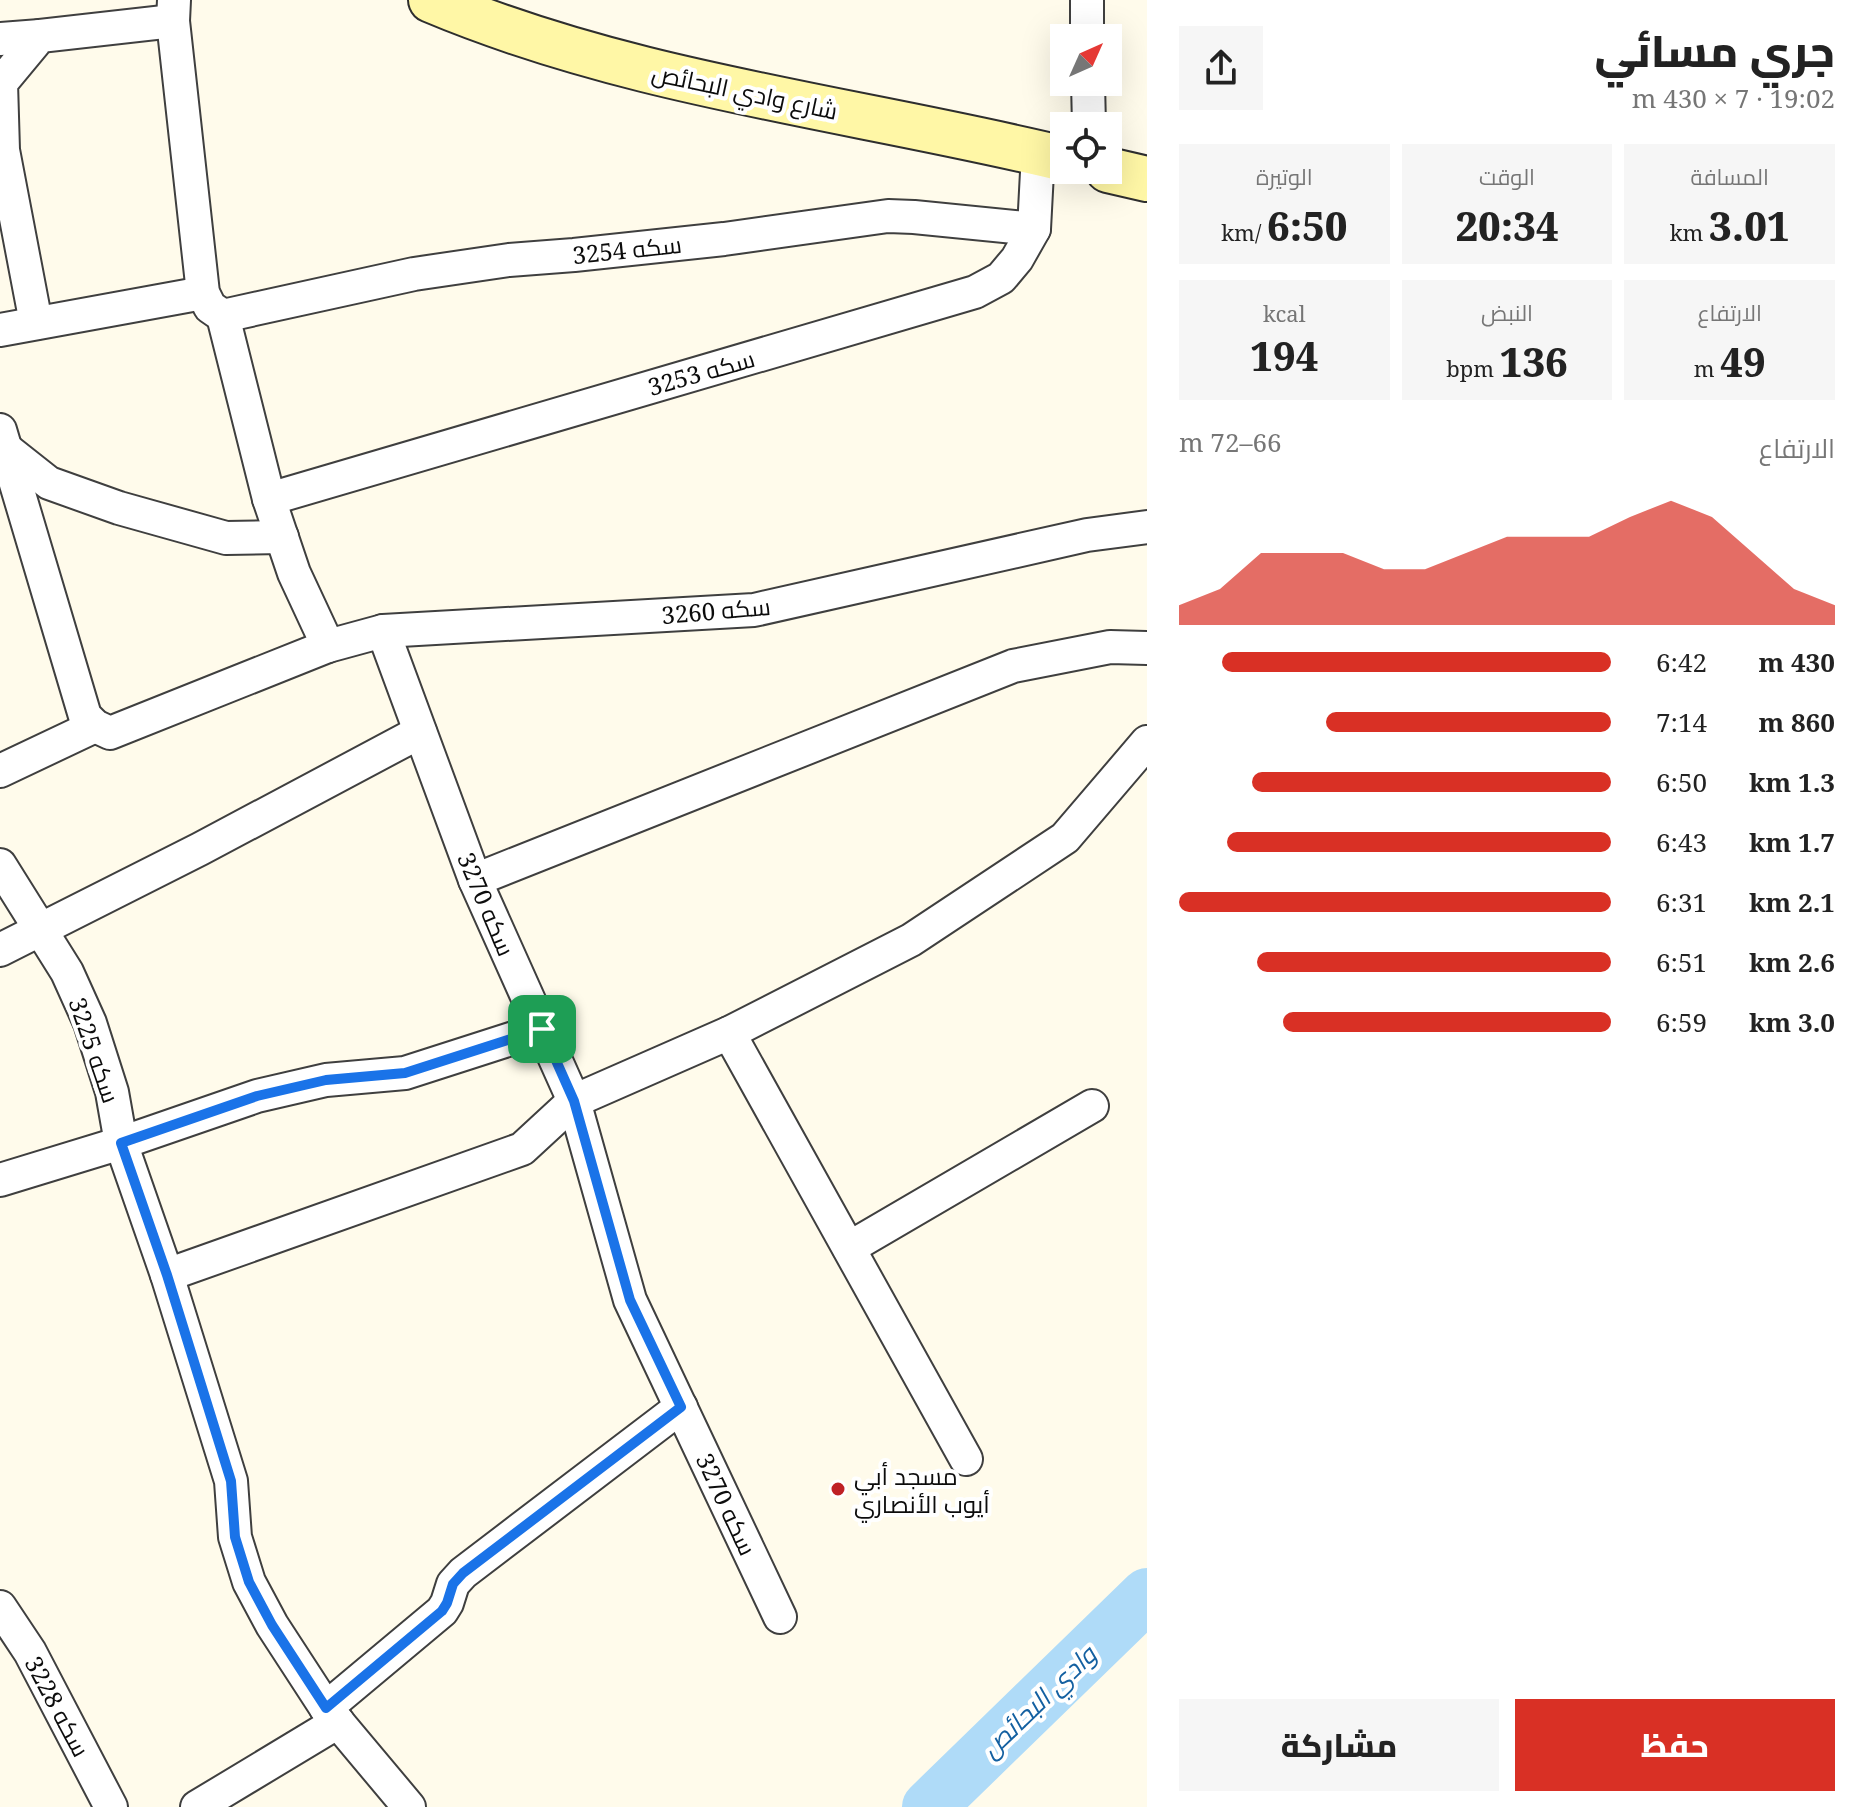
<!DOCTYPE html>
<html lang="ar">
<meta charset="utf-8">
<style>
body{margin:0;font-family:"Noto Serif",Cairo,serif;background:#f6f6f6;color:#222;direction:rtl;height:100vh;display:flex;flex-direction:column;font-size:30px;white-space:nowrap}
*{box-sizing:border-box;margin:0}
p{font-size:26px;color:#767676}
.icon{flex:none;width:44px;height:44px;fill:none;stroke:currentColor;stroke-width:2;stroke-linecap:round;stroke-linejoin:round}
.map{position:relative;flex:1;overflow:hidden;direction:ltr}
.side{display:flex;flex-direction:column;background:#fff;width:720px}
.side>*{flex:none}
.needle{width:52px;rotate:45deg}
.fabs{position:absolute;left:1050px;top:24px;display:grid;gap:16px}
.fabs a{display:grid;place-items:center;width:72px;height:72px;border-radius:0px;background:#fff;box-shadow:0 8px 32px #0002;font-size:40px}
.pin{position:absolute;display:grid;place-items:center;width:68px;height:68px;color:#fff;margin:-34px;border-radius:16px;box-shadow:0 4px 12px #0006}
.round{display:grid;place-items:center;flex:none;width:84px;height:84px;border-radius:0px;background:#f6f6f6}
.overview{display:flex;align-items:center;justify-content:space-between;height:136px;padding:0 32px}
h1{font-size:44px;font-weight:800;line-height:60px}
.stats{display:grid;grid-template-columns:repeat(3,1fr);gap:12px;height:136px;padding:8px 32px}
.stats div{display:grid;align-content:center;border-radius:0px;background:#f6f6f6;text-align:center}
.stats b{font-size:40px;font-weight:800}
.stats small{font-size:22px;font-weight:400}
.stats p{font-size:22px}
.chart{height:224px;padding:16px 32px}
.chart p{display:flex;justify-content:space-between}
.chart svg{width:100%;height:144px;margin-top:8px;fill:#d93025;opacity:.7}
.cta{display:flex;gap:16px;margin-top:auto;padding:16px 32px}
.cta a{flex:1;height:92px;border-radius:0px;background:#d93025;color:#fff;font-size:32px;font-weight:800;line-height:92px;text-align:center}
.cta a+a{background:#f6f6f6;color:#222}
ul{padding:0 32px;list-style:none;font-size:26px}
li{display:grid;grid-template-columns:128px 96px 1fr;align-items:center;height:60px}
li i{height:20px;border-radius:10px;background:#d93025}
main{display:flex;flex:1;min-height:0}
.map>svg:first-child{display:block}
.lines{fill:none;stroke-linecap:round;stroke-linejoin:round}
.river{stroke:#afdbf8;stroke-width:54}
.street-casing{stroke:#3f3f3f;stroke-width:36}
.secondary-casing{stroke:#2e2e2e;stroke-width:48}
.street{stroke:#fff;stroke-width:32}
.secondary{stroke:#fff7a6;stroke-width:44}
.route-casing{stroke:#fff;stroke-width:16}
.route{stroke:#1a73e8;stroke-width:10}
.poi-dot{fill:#bf2125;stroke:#fff;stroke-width:3}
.labels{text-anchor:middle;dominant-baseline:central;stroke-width:8;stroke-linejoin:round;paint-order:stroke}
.street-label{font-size:24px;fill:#0c0c0c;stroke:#fff}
.poi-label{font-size:24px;fill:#0c0c0c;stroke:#fff;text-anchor:start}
.water-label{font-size:26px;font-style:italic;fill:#1360a1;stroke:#fff}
</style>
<main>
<section class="side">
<div class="overview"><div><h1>جري مسائي</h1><p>19:02 · 7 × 430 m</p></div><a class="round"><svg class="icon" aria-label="share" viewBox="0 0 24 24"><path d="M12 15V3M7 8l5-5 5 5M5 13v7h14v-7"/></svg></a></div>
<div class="stats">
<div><p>المسافة</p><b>3.01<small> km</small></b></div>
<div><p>الوقت</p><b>20:34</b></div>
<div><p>الوتيرة</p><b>6:50<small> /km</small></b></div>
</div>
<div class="stats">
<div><p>الارتفاع</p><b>49<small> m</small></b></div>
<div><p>النبض</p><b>136<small> bpm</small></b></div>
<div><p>kcal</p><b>194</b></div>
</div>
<div class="chart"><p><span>الارتفاع</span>66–72 m</p>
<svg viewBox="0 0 160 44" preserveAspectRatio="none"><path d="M0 44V38L10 33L20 22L30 22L40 22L50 27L60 27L70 22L80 17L90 17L100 17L110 11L120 6L130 11L140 22L150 33L160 38V44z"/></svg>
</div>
<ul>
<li><b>430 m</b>6:42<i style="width:90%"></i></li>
<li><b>860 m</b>7:14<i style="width:66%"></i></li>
<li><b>1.3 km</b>6:50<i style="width:83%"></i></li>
<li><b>1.7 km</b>6:43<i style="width:89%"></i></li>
<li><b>2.1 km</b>6:31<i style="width:100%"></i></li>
<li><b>2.6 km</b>6:51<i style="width:82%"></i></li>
<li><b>3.0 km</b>6:59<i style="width:76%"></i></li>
</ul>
<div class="cta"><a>حفظ</a><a>مشاركة</a></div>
</section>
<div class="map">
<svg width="1147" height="1807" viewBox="0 0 1147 1807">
<rect width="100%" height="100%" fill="#fffbeb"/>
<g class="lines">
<path class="river" d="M929,1807L1147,1595"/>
<defs>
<g id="street">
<path d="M174,0L173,21L203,293L210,307L223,316L269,499L294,573L328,646"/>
<path d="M1087,0V38"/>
<path d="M0,39L40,36"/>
<path d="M1088,82L1089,126"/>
<path d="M223,316L414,274L509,260L574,255L724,239L888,216L914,217L1034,229"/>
<path d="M36,323L3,150L1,83L40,36L173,21"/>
<path d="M0,330L203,293"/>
<path d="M0,430L85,716L95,726L110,733L328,646L383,631L754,610L1087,535L1147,527"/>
<path d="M6,449L49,483L119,508L226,538L282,537"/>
<path d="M269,499L975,292L1001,278L1017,259L1034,229L1038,153"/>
<path d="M383,631L475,880L574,1101L630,1300L780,1617"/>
<path d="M0,771L95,726"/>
<path d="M0,865L67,972L90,1023L112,1092L121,1143L167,1275L231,1481L235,1537L249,1582L272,1625L326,1708L409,1807"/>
<path d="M475,880L1013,666L1110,647L1147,648"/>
<path d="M0,950L200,849L420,732"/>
<path d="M729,1033L911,940L1065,838L1147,742"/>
<path d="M0,1180L121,1143L257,1096L326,1080L405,1073L542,1029"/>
<path d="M849,1248L1092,1106"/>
<path d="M167,1275L522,1149L574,1101L729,1033L966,1459"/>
<path d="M0,1607L30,1652L111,1807"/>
<path d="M326,1708L442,1611L447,1603L453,1584L463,1573L681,1407"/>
<path d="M197,1807L338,1722"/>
</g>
<g id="secondary">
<path d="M431,0C633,85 853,108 1064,159"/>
<path d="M1108,170L1147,179"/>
</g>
</defs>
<use href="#street" class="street-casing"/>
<use href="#secondary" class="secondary-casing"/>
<use href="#street" class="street"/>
<use href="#secondary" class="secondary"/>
</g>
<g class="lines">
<defs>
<path id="route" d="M542,1029L574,1101L630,1300L681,1407L463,1573L453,1584L447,1603L442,1611L326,1708L272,1625L249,1582L235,1537L231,1481L167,1275L121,1143L257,1096L326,1080L405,1073Z"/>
</defs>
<use href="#route" class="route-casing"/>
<use href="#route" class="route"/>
</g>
<circle class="poi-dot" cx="838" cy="1489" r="8"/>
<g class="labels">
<g class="street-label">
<text transform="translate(745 91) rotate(12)">شارع وادي البحائص</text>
<text transform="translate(627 249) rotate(-6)">سكه 3254</text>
<text transform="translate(701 372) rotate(-16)">سكه 3253</text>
<text transform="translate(716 610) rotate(-5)">سكه 3260</text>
<text transform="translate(487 904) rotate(67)">سكه 3270</text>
<text transform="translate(95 1050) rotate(71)">سكه 3225</text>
<text transform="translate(727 1504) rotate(65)">سكه 3270</text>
<text transform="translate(58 1706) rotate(62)">سكه 3228</text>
</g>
<g class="poi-label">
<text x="854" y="1475">مسجد أبي<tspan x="854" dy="28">أيوب الأنصاري</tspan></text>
</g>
<g class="water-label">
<text transform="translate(1038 1701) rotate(-44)">وادي البحائص</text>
</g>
</g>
</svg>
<div class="fabs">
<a><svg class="needle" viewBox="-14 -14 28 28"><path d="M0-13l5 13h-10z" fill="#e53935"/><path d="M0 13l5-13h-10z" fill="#767676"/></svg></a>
<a><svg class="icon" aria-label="locate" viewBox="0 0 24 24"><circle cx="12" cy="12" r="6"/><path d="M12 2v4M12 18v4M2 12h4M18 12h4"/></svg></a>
</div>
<div class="pin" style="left:542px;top:1029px;background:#1e9e55"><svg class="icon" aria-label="arrive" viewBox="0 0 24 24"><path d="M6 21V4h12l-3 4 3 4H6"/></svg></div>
</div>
</main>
